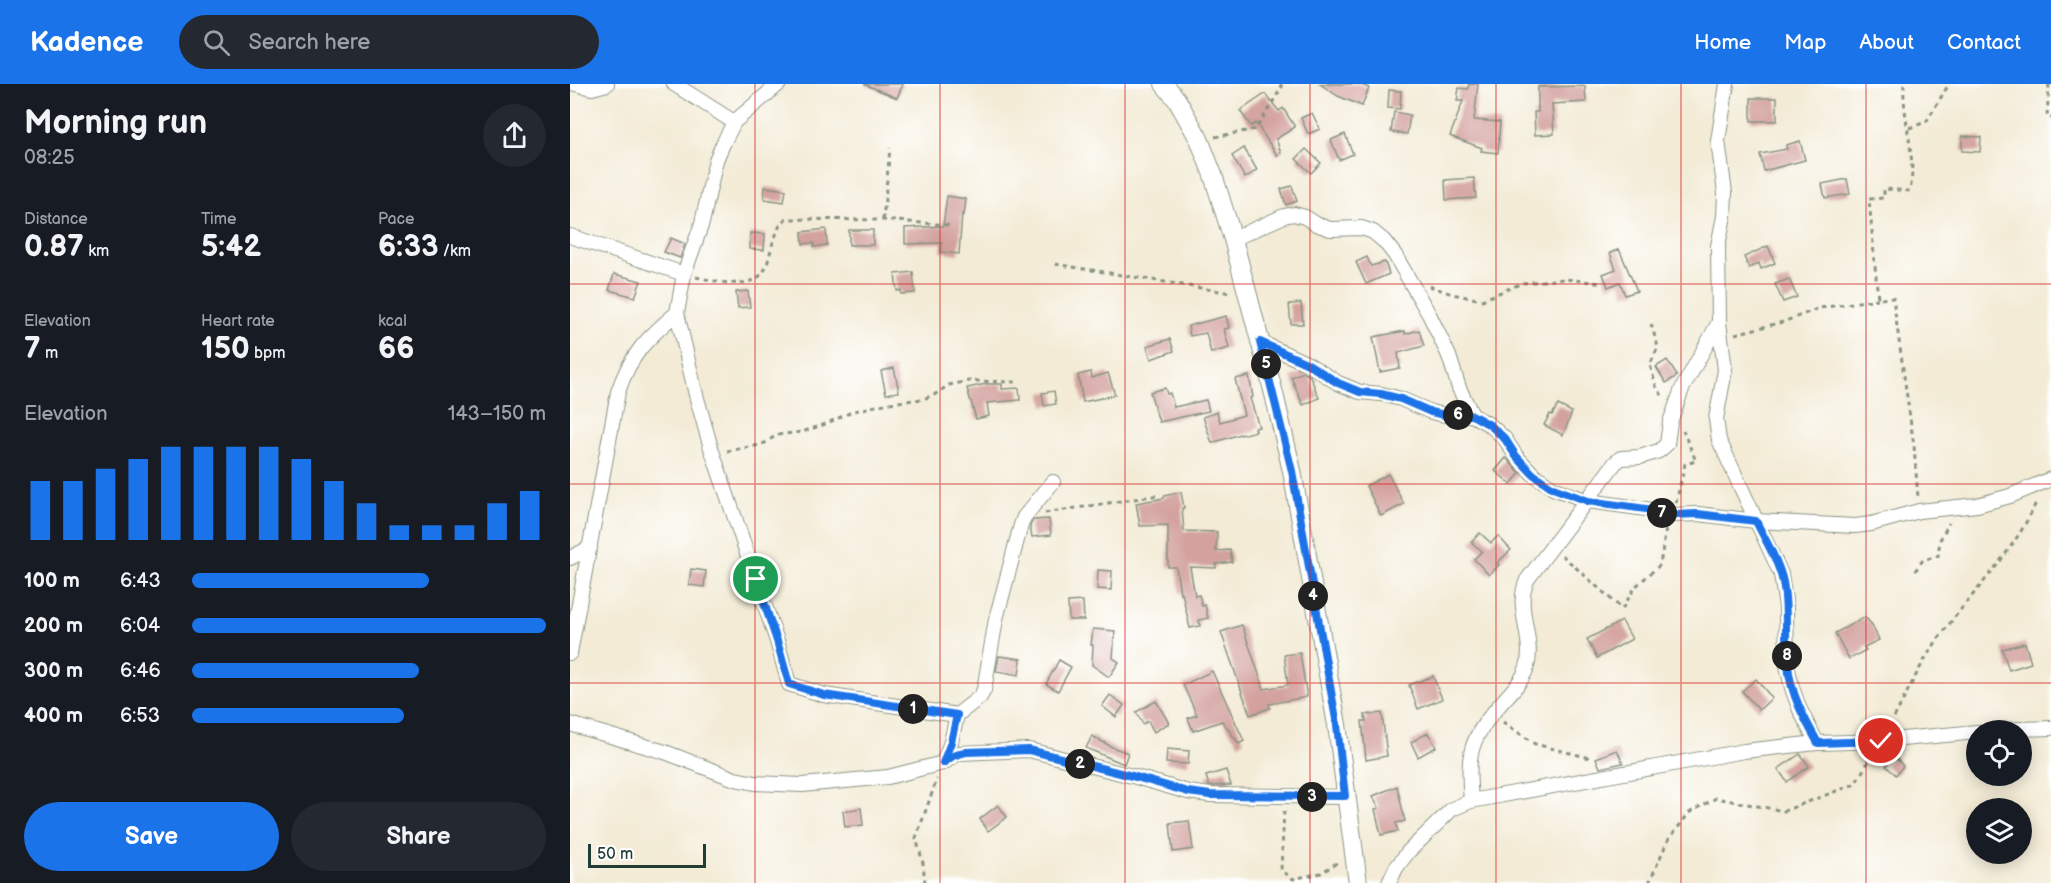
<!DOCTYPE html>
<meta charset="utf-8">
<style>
body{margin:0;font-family:"Balsamiq Sans",sans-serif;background:#242831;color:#f1f3f6;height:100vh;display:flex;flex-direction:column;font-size:22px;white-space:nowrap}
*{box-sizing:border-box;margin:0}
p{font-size:20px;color:#9ea1a6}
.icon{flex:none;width:33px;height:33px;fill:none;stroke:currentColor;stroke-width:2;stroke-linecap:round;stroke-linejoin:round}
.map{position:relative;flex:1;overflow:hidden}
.panel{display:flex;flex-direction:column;background:#171b24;width:570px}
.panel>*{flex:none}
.buttons{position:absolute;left:1396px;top:636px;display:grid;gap:12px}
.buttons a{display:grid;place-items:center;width:66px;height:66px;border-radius:50%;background:#171b24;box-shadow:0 3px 15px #0003;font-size:30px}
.scale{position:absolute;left:18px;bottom:15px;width:118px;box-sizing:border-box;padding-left:6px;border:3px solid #1f3d34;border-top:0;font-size:16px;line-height:21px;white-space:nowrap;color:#1f3d34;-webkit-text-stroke:4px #fff;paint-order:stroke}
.pin{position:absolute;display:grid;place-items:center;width:51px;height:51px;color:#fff;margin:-26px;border:3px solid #fff;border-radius:50%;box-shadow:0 2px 6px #0007}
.km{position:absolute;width:30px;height:30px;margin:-15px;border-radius:50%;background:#222;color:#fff;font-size:16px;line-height:30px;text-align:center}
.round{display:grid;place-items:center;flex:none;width:63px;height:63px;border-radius:32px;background:#242831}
.headline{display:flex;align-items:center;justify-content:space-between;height:102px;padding:0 24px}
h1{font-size:33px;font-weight:700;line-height:45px}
.stats{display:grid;grid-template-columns:repeat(3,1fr);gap:9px;height:102px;padding:6px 24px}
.stats div{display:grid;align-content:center}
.stats b{font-size:30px;font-weight:700}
.stats small{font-size:16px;font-weight:400}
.stats p{font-size:16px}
.chart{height:168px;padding:12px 24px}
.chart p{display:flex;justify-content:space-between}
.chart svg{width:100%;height:108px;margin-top:6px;stroke:#1a73e8;stroke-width:6}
.button{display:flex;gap:12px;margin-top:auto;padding:12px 24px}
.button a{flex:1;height:69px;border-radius:36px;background:#1a73e8;color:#fff;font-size:24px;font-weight:700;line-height:69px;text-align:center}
.button a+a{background:#242831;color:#f1f3f6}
ul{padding:0 24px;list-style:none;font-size:20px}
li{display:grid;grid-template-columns:96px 72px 1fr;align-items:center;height:45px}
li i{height:15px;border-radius:8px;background:#1a73e8}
header{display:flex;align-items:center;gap:36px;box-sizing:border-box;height:84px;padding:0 30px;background:#1a73e8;color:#fff}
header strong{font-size:28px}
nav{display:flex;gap:33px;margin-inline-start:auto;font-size:21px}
.search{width:420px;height:54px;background:#242831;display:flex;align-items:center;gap:15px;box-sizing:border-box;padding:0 21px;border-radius:33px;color:#9ea1a6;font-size:22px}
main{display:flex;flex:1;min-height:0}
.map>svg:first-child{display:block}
.building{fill:#d3a19e}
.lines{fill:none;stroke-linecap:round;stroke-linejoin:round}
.street-casing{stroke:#899484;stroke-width:16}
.secondary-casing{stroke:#899484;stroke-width:20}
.path{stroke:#899484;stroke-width:3;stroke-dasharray:4.5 4.5;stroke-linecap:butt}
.street{stroke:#fff;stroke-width:14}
.secondary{stroke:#fff;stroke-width:18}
.route-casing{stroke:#fff;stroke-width:12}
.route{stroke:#1a73e8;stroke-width:8}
.grid{fill:none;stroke:#d62828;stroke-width:1.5;stroke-opacity:0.55}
</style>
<header>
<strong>Kadence</strong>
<div class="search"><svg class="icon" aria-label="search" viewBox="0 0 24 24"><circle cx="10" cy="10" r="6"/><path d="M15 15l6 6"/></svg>Search here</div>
<nav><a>Home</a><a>Map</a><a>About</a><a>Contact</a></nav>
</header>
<main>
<section class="panel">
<div class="headline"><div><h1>Morning run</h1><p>08:25</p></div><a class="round"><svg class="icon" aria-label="share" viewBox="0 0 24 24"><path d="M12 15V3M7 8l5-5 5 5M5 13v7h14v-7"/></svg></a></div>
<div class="stats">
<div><p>Distance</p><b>0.87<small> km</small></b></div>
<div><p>Time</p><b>5:42</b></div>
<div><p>Pace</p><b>6:33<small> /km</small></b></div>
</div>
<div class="stats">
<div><p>Elevation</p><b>7<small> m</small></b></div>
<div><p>Heart rate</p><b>150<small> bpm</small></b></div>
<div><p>kcal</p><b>66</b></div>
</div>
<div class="chart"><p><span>Elevation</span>143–150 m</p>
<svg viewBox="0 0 160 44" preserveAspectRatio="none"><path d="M5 44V20M15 44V20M25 44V15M35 44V11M45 44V6M55 44V6M65 44V6M75 44V6M85 44V11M95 44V20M105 44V29M115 44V38M125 44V38M135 44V38M145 44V29M155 44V24"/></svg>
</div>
<ul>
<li><b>100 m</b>6:43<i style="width:67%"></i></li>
<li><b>200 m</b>6:04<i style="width:100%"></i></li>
<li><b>300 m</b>6:46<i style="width:64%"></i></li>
<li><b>400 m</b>6:53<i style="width:60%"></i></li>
</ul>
<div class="button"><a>Save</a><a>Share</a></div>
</section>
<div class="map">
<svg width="1481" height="799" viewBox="0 0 1481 799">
<rect width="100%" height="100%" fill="#fff"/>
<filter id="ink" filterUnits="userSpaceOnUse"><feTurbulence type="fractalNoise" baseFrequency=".0167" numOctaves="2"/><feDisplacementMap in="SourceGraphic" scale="12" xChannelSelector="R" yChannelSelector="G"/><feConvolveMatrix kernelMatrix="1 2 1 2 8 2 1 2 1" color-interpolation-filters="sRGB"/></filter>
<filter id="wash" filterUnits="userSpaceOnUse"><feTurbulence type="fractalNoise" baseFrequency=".008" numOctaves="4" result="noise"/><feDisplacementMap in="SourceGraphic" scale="24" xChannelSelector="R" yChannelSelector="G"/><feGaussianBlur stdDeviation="1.35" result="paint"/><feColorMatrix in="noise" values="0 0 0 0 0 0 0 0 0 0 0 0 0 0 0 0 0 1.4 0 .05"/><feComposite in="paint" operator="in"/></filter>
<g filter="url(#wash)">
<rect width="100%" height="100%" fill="#f3ebd5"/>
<g id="blocks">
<g class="building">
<path d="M294,0H333L327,14Z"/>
<path d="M750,0H789L799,4L792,22L768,12Z"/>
<path d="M899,0H908L904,36L930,38L928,69L911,67L912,64L880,52L893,17H887L889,4L898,5Z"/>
<path d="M1015,2L1016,18L982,20L984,50L965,51L964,28H968V3Z"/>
<path d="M819,6L831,7L830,25L818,24Z"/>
<path d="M695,10L709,27L713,24L725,43L706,55L711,69L707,71L686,39L681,42L670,27Z"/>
<rect x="1181" y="14" width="26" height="23"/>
<path d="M824,28L840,31L837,50L821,48Z"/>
<path d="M742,29L750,45L738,50L731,34Z"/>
<path d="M775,50L783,70L769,76L761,56Z"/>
<path d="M1392,52L1411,53L1410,68L1392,67Z"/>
<path d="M1230,57L1235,76L1194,87L1190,70L1217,65L1216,61Z"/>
<path d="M674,64L687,86L675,94L662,72Z"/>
<path d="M736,65L751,79L741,89L726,75Z"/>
<path d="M904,94L906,114L876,116L875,96Z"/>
<path d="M1277,95L1280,110L1255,114L1252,100Z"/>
<path d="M722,102L727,117L716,121L711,105Z"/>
<path d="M195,103L216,106L214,118L194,115Z"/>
<path d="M377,112L396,115L394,131L392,130L389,170L371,168L372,159L335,160V144L373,142Z"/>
<path d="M256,145L257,161L244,163V159L233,160L232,148Z"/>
<rect x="279" y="146" width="24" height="15"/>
<path d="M180,149L195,150L194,166L180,165Z"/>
<path d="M101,154L115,160L110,174L94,168Z"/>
<path d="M1198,162L1205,179L1191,185L1189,179L1179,184L1174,173Z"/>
<path d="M1049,165L1067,207L1055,211L1050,198L1038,203L1033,190L1046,185L1040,169Z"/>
<path d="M797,173L801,182L815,178L819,190L796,200L786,178Z"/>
<path d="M343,188L345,209L331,210V206L327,207L325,190Z"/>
<path d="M44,190L71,197L65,213L39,206Z"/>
<path d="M1219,195L1227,213L1213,218L1205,200Z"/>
<path d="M178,207L180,223L168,224L166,208Z"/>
<path d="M731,219L733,240H721L719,220Z"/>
<path d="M656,232L659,244L654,245L659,264L641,269L636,249L620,252L618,242Z"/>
<path d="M849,246L854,262L828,269L830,284L810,288L803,253L835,247V250Z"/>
<path d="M600,255L604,267L581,275L577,262Z"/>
<path d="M1097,276L1107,292L1096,299L1086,283Z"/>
<path d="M324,284L329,308L316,310L311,287Z"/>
<path d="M521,288L522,294L538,289L545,311L513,318L508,291Z"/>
<path d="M733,288L740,292L749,314L733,321L721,293Z"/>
<path d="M679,292L683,313L680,314L689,343L685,344L686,347L671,351L670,350L642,359L633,333L647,328L650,338L674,331L665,295Z"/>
<path d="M416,300H432V305L449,304L450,316L417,319L419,332L406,335L397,304Z"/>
<path d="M595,304L597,310L600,309L604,323L636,316L639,327L589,338L580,308Z"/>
<path d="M484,307L486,320L474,322L472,309Z"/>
<path d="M988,321L1002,328L993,351L974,341L980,330L982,331Z"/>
<path d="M936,374L950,389L941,400L925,387Z"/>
<path d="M818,390L834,420L811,432L796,402Z"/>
<path d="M611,408L614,424H612L614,447L647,448L646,467L660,466L662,478L646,480V484L620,483L625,512L629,511L632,522L635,521L638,534L629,536L630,542L620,544L612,509H610L606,483H598V441L570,442L566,419L594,414V412Z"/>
<path d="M479,435L481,451L462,453L460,442L463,436Z"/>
<path d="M910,449L921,459L928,452L941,466L927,479L929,481L919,491L904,475L912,467L901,458Z"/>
<path d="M121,485L136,487L134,503L119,501Z"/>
<path d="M528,486L542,487L541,506L527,505Z"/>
<path d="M513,517L514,536H499L498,518Z"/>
<path d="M1295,533L1302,541L1309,556L1294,563L1296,566L1279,575L1265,549Z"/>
<path d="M1052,537L1062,555L1027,574L1017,555Z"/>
<path d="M672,541L694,605L718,601L714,571L730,569L737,613L699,620L700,624L680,631L651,548Z"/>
<path d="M523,545L545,547L543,574L549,578L539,593L522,581L523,561H521Z"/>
<path d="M1455,559L1461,579L1439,586L1432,565Z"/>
<path d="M429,572L451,575L449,591L426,587Z"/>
<path d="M489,576L501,583L488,607L476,600Z"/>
<path d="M642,587L674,657L669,660L652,637L623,647L618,634L627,631L613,601Z"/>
<path d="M863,592L872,615L848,625L839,601Z"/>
<path d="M1186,595L1202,614L1189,626L1172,607Z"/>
<path d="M540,611L554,621L546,633L532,622Z"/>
<path d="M586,617L599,639L584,648L578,637L573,640L566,628Z"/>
<path d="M812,629L817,672L796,676L792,637H796L795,631Z"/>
<path d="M858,649L866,663L848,673L841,658Z"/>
<path d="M522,652L542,663L558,669L554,680L516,664Z"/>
<path d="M597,665L619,667L618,680L596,679Z"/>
<path d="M1047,666L1053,679L1030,684L1026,674Z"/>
<path d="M1230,670L1239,682L1217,698L1208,685Z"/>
<path d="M1324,672L1333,682L1326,691L1316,682Z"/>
<path d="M656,686L661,701L639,702L636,692Z"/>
<path d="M827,702L835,737L826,739L828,747L811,751L805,725L809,724L803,712Z"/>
<path d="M428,721L437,733L418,747L410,735Z"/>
<path d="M291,724L293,741L275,743L273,727Z"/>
<path d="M619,737L623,765L603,768L600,739Z"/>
</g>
</g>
</g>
<g filter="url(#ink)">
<use href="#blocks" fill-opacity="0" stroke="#899484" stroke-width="1.5"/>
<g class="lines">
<defs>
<g id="street">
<path d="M5,0L22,4L37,0"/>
<path d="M104,0L164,38"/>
<path d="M209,0L164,38L153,60L146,76L132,139L114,190L107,229L126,311L141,364L207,557L219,600L254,611L387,631"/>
<path d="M1157,0L1148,57L1155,109L1154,132L1148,162L1149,238L1155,286L1146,335L1149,356L1211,490L1216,523L1217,581L1222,604L1230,626L1247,659"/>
<path d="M0,152L114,190"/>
<path d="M663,155L714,132L724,130L735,133L746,140L760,145L792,144L803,148L814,157L825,171L860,232L879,272L889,304L902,331"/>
<path d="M690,258L738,280L768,299L790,308L811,310L831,315L861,328L875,331H902L920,341L935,355L946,372L963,390L983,404L1018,417L1076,425L1103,431L1128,430L1186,437L1285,442L1301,440L1349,427L1407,421L1440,412L1481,395"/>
<path d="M0,474L20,464"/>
<path d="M0,569L48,308C60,271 77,254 107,229"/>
<path d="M0,640L95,668L165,695L185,699L232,701L318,693L373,679L389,669L459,666L566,693L618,708L640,711L775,713"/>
<path d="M1425,646L1481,644"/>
<path d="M373,679L381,658L387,631L410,613L414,606L426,535L451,441L454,433L483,398"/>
<path d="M901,717C897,667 899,656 933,617C943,606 953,596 957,583C965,554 944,524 957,496L1045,379L1051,374L1070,373L1089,367L1097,360L1100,338L1112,305L1149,238"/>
<path d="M819,799L826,784L838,768L882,725L901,717L1174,667L1247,659L1311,657L1407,648"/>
</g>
<path id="secondary" d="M594,0L607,16L629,55L643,91L663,155L704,310L722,387L767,641L788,799"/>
</defs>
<use href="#street" class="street-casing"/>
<use href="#secondary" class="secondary-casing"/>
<g class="path">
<path d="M1334,0C1332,36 1347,71 1340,107L1314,105V114L1299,115L1308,215L1323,214L1344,362L1348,413"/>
<path d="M1479,0L1477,33L1481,34"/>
<path d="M1339,44L1356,38L1379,0"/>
<path d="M645,53L686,45L712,3L710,0"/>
<path d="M313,136L320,64"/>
<path d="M485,180L661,209"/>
<path d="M126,193C146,197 185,209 196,183C200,173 201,161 206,151C208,145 210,139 216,135L313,136L379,141"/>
<path d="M859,202L882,210L912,216L952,199L995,195L1031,199"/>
<path d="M1081,240L1088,263L1080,281L1086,302L1093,313"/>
<path d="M1165,250L1213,238L1250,224L1308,215"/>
<path d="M157,367L185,362L195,359L207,351L232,348L253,341L284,327L319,319L353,315L364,311L379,301L399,297L449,298"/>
<path d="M1106,419L1115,380L1126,377L1113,347"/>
<path d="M475,429L589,411"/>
<path d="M992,471L1052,525L1066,502L1090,481L1096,444"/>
<path d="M1345,487L1353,476L1368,472L1370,456L1379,439"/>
<path d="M933,638L965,660L1020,674"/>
<path d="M1320,641C1334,616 1346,588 1362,564C1395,514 1443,473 1467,416"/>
<path d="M714,727L711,786L723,795L751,789L768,778"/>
<path d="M355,799L353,779L346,754L367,695"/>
<path d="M1079,799L1097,758L1119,729L1146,714L1214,727L1285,700L1303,670"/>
</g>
<use href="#street" class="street"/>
<use href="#secondary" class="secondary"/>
</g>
</g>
<g class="lines" filter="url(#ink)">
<defs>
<path id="route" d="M186,495L207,557L219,600L254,611L387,631L381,658L373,679L383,672L396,668L459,666L566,693L618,708L640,711L775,712L767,641L722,387L690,258L738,280L768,299L790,308L811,310L831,315L861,328L875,331H902L920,341L935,355L946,372L963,390L983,404L1018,417L1076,425L1103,431L1128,430L1186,437C1196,458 1211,481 1214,504C1218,530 1214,557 1218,582C1221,611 1234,634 1248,659L1311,657"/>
</defs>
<use href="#route" class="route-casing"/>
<use href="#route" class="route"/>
</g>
<path class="grid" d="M185,0V799M370,0V799M555,0V799M740,0V799M926,0V799M1111,0V799M1296,0V799M0,200H1481M0,400H1481M0,599H1481"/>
</svg>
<div class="buttons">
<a><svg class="icon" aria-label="locate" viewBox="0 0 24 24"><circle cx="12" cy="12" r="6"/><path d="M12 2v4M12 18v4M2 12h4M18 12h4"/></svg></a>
<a><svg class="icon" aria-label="layers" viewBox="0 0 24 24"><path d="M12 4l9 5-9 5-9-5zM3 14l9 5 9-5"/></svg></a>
</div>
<div class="scale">50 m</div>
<div class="pin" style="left:186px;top:495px;background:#1e9e55"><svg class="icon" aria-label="arrive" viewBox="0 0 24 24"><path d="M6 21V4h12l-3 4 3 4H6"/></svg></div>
<div class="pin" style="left:1311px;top:657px;background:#d93025"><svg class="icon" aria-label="check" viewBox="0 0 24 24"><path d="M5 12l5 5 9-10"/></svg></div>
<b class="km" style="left:343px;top:625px">1</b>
<b class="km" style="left:510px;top:680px">2</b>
<b class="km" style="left:742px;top:713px">3</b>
<b class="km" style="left:743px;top:512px">4</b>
<b class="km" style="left:696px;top:280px">5</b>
<b class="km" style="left:888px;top:331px">6</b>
<b class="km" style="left:1092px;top:429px">7</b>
<b class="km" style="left:1217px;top:572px">8</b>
</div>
</main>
